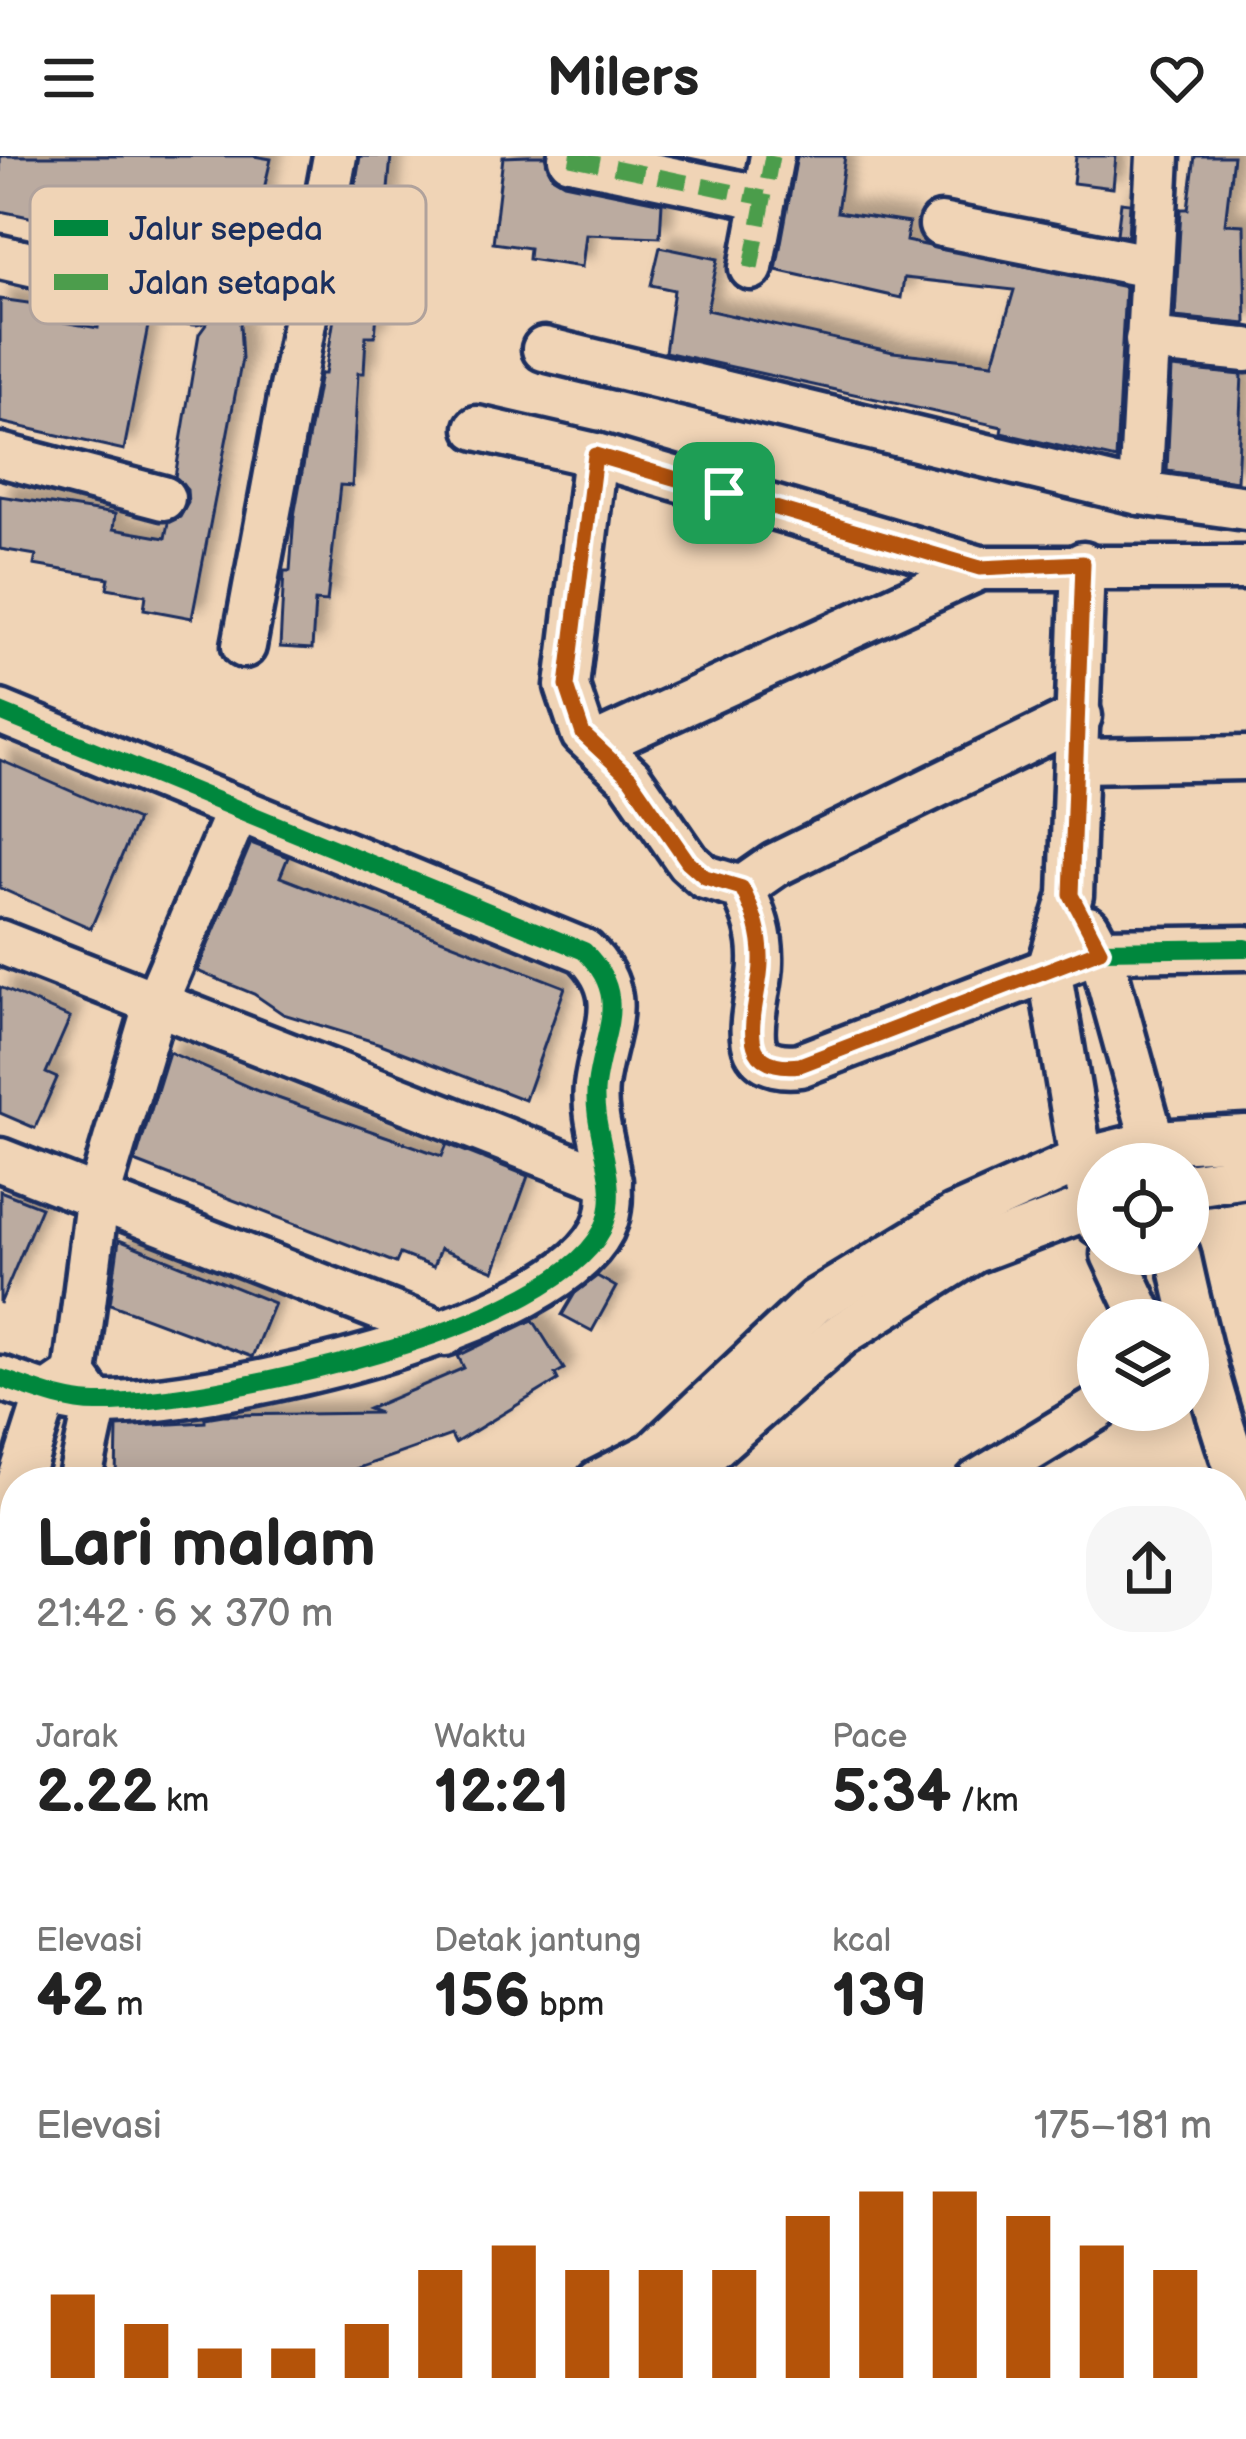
<!DOCTYPE html>
<html lang="id">
<meta charset="utf-8">
<style>
body{margin:0;font-family:"Balsamiq Sans",sans-serif;background:#f6f6f6;color:#222;height:100vh;display:flex;flex-direction:column;font-size:45px;white-space:nowrap}
*{box-sizing:border-box;margin:0}
p{font-size:39px;color:#767676}
.icon{flex:none;width:66px;height:66px;fill:none;stroke:currentColor;stroke-width:2;stroke-linecap:round;stroke-linejoin:round}
.map{position:relative;flex:1;overflow:hidden}
.sheet{position:absolute;left:0px;top:1311px;width:1248px;height:972px;display:flex;flex-direction:column;background:#fff;border-radius:48px 48px 0 0;box-shadow:0 6px 30px #0003}
.sheet>*{flex:none}
.buttons{position:absolute;left:1077px;top:987px;display:grid;gap:24px}
.buttons a{display:grid;place-items:center;width:132px;height:132px;border-radius:50%;background:#fff;box-shadow:0 6px 30px #0003;font-size:60px}
.pin{position:absolute;display:grid;place-items:center;width:102px;height:102px;color:#fff;margin:-51px;border-radius:24px;box-shadow:0 6px 18px #0006}
.round{display:grid;place-items:center;flex:none;width:126px;height:126px;border-radius:48px;background:#f6f6f6}
.headline{display:flex;align-items:center;justify-content:space-between;height:204px;padding:0 36px}
h1{font-size:66px;font-weight:700;line-height:90px}
.metrics{display:grid;grid-template-columns:repeat(3,1fr);gap:18px;height:204px;padding:12px 36px}
.metrics div{display:grid;align-content:center}
.metrics b{font-size:60px;font-weight:700}
.metrics small{font-size:33px;font-weight:400}
.metrics p{font-size:33px}
.chart{height:336px;padding:24px 36px}
.chart p{display:flex;justify-content:space-between}
.chart svg{width:100%;height:216px;margin-top:12px;stroke:#b45309;stroke-width:6}
header{display:flex;justify-content:space-between;align-items:center;height:156px;padding:0 36px;background:#fff;font-size:54px;font-weight:700}
.map>svg:first-child{display:block}
.lines{fill:none;stroke-linecap:round;stroke-linejoin:round}
.river{stroke:#a79b98;stroke-width:63}
.building{fill:#bbaba0;stroke:#1b2f5e;stroke-width:3;filter:url(#shadow)}
.street-casing{stroke:#1b2f5e;stroke-width:51}
.street{stroke:#f0d4b6;stroke-width:42}
.quiet{stroke:#4c9d4c;stroke-width:15;stroke-dasharray:30 15;stroke-linecap:butt}
.cycleway-casing{stroke:#f0d4b6;stroke-width:26}
.cycleway{stroke:#00873e;stroke-width:18}
.route-casing{stroke:#fff;stroke-width:24}
.route{stroke:#b45309;stroke-width:15}
.key{fill:#f0d4b6;stroke:#b0a29c;stroke-width:3}
.key-label{font-size:33px;fill:#1b2f5e}
</style>
<header><svg class="icon" aria-label="menu" viewBox="0 0 24 24"><path d="M4 6h16M4 12h16M4 18h16"/></svg>Milers<svg class="icon" aria-label="heart" viewBox="0 0 24 24"><path d="M12 20l-8-8c-3-5 5-10 8-4 3-6 11-1 8 4z"/></svg></header>
<div class="map">
<svg width="1246" height="2283" viewBox="0 0 1246 2283">
<defs>
<filter id="shadow"><feDropShadow dx="11" dy="-11" stdDeviation="6" flood-color="#0004"/></filter>
</defs>
<rect width="100%" height="100%" fill="#f0d4b6"/>
<filter id="ink" filterUnits="userSpaceOnUse"><feTurbulence type="fractalNoise" baseFrequency=".00833" numOctaves="2"/><feDisplacementMap in="SourceGraphic" scale="24" xChannelSelector="R" yChannelSelector="G"/><feConvolveMatrix kernelMatrix="1 2 1 2 8 2 1 2 1" color-interpolation-filters="sRGB"/></filter>
<g filter="url(#ink)">
<g class="lines">
<g class="river">
<path d="M1233,1802L1246,1797"/>
<path d="M809,2283L825,2268"/>
</g>
</g>
<g class="building">
<path d="M0,0H254L271,3L245,115L162,100L160,110L127,104L131,82L0,55Z"/>
<path d="M360,0H391L375,180H366L364,217H358L352,330L340,329L327,446L315,445L312,493L280,491L284,415H290L294,360L320,218H325Z"/>
<path d="M529,0H545L552,20L564,27L662,47L660,81L586,78L582,111L528,103L529,92L493,87L503,1Z"/>
<path d="M797,0H845L837,56L909,67L906,85L1125,131L1116,303L1001,277L1002,271L665,196L674,134L651,129L660,91L718,103L707,154L893,196L993,207L1014,134L904,122L901,142L776,114Z"/>
<path d="M1076,0H1116L1113,32L1073,27Z"/>
<path d="M1195,0H1233L1225,68L1244,69L1246,168L1175,161L1181,53H1188Z"/>
<path d="M1121,46L1130,47L1128,80L1117,78Z"/>
<path d="M218,123L248,128L240,169L242,203L192,462L144,453L146,439L107,432L109,422L34,409L36,399L0,393V340L115,358L113,373L165,382L168,367L180,361L188,347L187,334L175,321L199,178L218,152Z"/>
<path d="M0,143L42,149L40,162L98,172L99,162L148,170L124,294L0,266Z"/>
<path d="M1172,212L1242,219L1237,325L1167,315Z"/>
<path d="M0,604L137,664L91,772L0,732Z"/>
<path d="M251,687L288,701L280,721L565,831L525,944L381,888L283,858L254,838L197,815Z"/>
<path d="M0,831L70,862L46,917L57,922L35,972L0,957Z"/>
<path d="M169,896L258,935L442,1000L447,988L528,1020L494,1115L440,1093L433,1111L400,1098L396,1107L135,1006Z"/>
<path d="M0,1035L41,1051L0,1148Z"/>
<path d="M119,1084L274,1147L252,1201L110,1148Z"/>
<path d="M597,1120L616,1131L592,1175L562,1159L575,1137Z"/>
<path d="M533,1164L564,1213L555,1218L558,1224L455,1287L451,1279L319,1326H116L117,1271L205,1266V1262L223,1259L379,1257L368,1253L464,1212L458,1200Z"/>
</g>
<g class="lines">
<defs>
<g id="street">
<path d="M570,2L764,42"/>
<path d="M941,69L1149,110"/>
<path d="M0,101L194,145"/>
<path d="M751,112L772,0"/>
<path d="M1147,184L1246,194"/>
<path d="M544,193L1140,337L1246,352"/>
<path d="M477,272L595,299L980,412H1246"/>
<path d="M0,299L163,342"/>
<path d="M595,299L567,530L583,578L630,622L688,706L705,721L742,732C754,757 762,779 761,807C761,831 746,872 756,894C764,910 786,911 800,909L1100,794L1246,792"/>
<path d="M1140,337L1158,0"/>
<path d="M1083,408L1071,739L1049,812L1081,1004L1098,1067"/>
<path d="M244,490L335,0"/>
<path d="M0,556L584,795C631,841 603,874 596,930C591,974 620,1021 606,1065C570,1173 201,1249 97,1247C64,1247 30,1232 0,1222"/>
<path d="M597,588L980,412"/>
<path d="M1080,605L1246,602"/>
<path d="M742,732L775,709L1080,560"/>
<path d="M1088,772L1100,794L1159,1008"/>
<path d="M0,786L610,1025"/>
<path d="M0,1004L445,1178"/>
<path d="M1188,1029L1246,1020"/>
<path d="M1113,1098L1144,1164"/>
<path d="M1178,1098C1196,1181 1216,1260 1246,1339"/>
<path d="M19,1326L47,1238L69,1223"/>
<path d="M79,1326L96,1248L75,1219L97,1045L156,846L238,653"/>
<path d="M598,1326L653,1298L816,1145L954,1061L1081,1004L1154,986L1246,981"/>
<path d="M674,1326L842,1178L974,1095L1098,1048"/>
<path d="M977,1326L1098,1252"/>
<path d="M0,1386L15,1338"/>
<path d="M0,1433L15,1436"/>
<path d="M0,1487L15,1491"/>
<path d="M1233,1605L1246,1594"/>
<path d="M0,1630L15,1583"/>
<path d="M0,1691L15,1692"/>
<path d="M0,1816L15,1821"/>
<path d="M1233,1962L1246,1952"/>
<path d="M0,1963L15,1967"/>
<path d="M1233,2169L1246,2158"/>
<path d="M0,2255L15,2258"/>
<path d="M53,2268L110,2283"/>
<path d="M1092,2283L1109,2268"/>
</g>
</defs>
<use href="#street" class="street-casing"/>
<use href="#street" class="street"/>
<g class="quiet">
<path d="M570,2L764,42"/>
<path d="M751,112L772,0"/>
</g>
<defs>
<g id="cycleway">
<path d="M595,299L567,530L583,578L630,622L688,706L705,721L742,732C754,757 762,779 761,807C761,831 746,872 756,894C764,910 786,911 800,909L1100,794L1246,792"/>
<path d="M0,556L584,795C631,841 603,874 596,930C591,974 620,1021 606,1065C570,1173 201,1249 97,1247C64,1247 30,1232 0,1222"/>
</g>
</defs>
<use href="#cycleway" class="cycleway-casing"/>
<use href="#cycleway" class="cycleway"/>
</g>
</g>
<g class="lines" filter="url(#ink)">
<defs>
<path id="route" d="M595,299L980,412L1083,407L1071,739L1100,794L800,909C786,911 764,910 756,894C746,872 761,831 761,807C762,779 754,757 742,732L705,721L688,706L630,622L583,578L567,530Z"/>
</defs>
<use href="#route" class="route-casing"/>
<use href="#route" class="route"/>
</g>
<rect x="30" y="30" width="396" height="138" rx="18" class="key"/>
<rect x="54" y="64" width="54" height="16" fill="#00873e"/>
<rect x="54" y="118" width="54" height="16" fill="#4c9d4c"/>
<g class="key-label">
<text x="129" y="84">Jalur sepeda</text>
<text x="129" y="138">Jalan setapak</text>
</g>
</svg>
<div class="buttons">
<a><svg class="icon" aria-label="locate" viewBox="0 0 24 24"><circle cx="12" cy="12" r="6"/><path d="M12 2v4M12 18v4M2 12h4M18 12h4"/></svg></a>
<a><svg class="icon" aria-label="layers" viewBox="0 0 24 24"><path d="M12 4l9 5-9 5-9-5zM3 14l9 5 9-5"/></svg></a>
</div>
<div class="pin" style="left:724px;top:337px;background:#1e9e55"><svg class="icon" aria-label="arrive" viewBox="0 0 24 24"><path d="M6 21V4h12l-3 4 3 4H6"/></svg></div>
<section class="sheet">
<div class="headline"><div><h1>Lari malam</h1><p>21:42 · 6 × 370 m</p></div><a class="round"><svg class="icon" aria-label="share" viewBox="0 0 24 24"><path d="M12 15V3M7 8l5-5 5 5M5 13v7h14v-7"/></svg></a></div>
<div class="metrics">
<div><p>Jarak</p><b>2.22<small> km</small></b></div>
<div><p>Waktu</p><b>12:21</b></div>
<div><p>Pace</p><b>5:34<small> /km</small></b></div>
</div>
<div class="metrics">
<div><p>Elevasi</p><b>42<small> m</small></b></div>
<div><p>Detak jantung</p><b>156<small> bpm</small></b></div>
<div><p>kcal</p><b>139</b></div>
</div>
<div class="chart"><p><span>Elevasi</span>175–181 m</p>
<svg viewBox="0 0 160 44" preserveAspectRatio="none"><path d="M5 44V27M15 44V33M25 44V38M35 44V38M45 44V33M55 44V22M65 44V17M75 44V22M85 44V22M95 44V22M105 44V11M115 44V6M125 44V6M135 44V11M145 44V17M155 44V22"/></svg>
</div>
</section>
</div>
